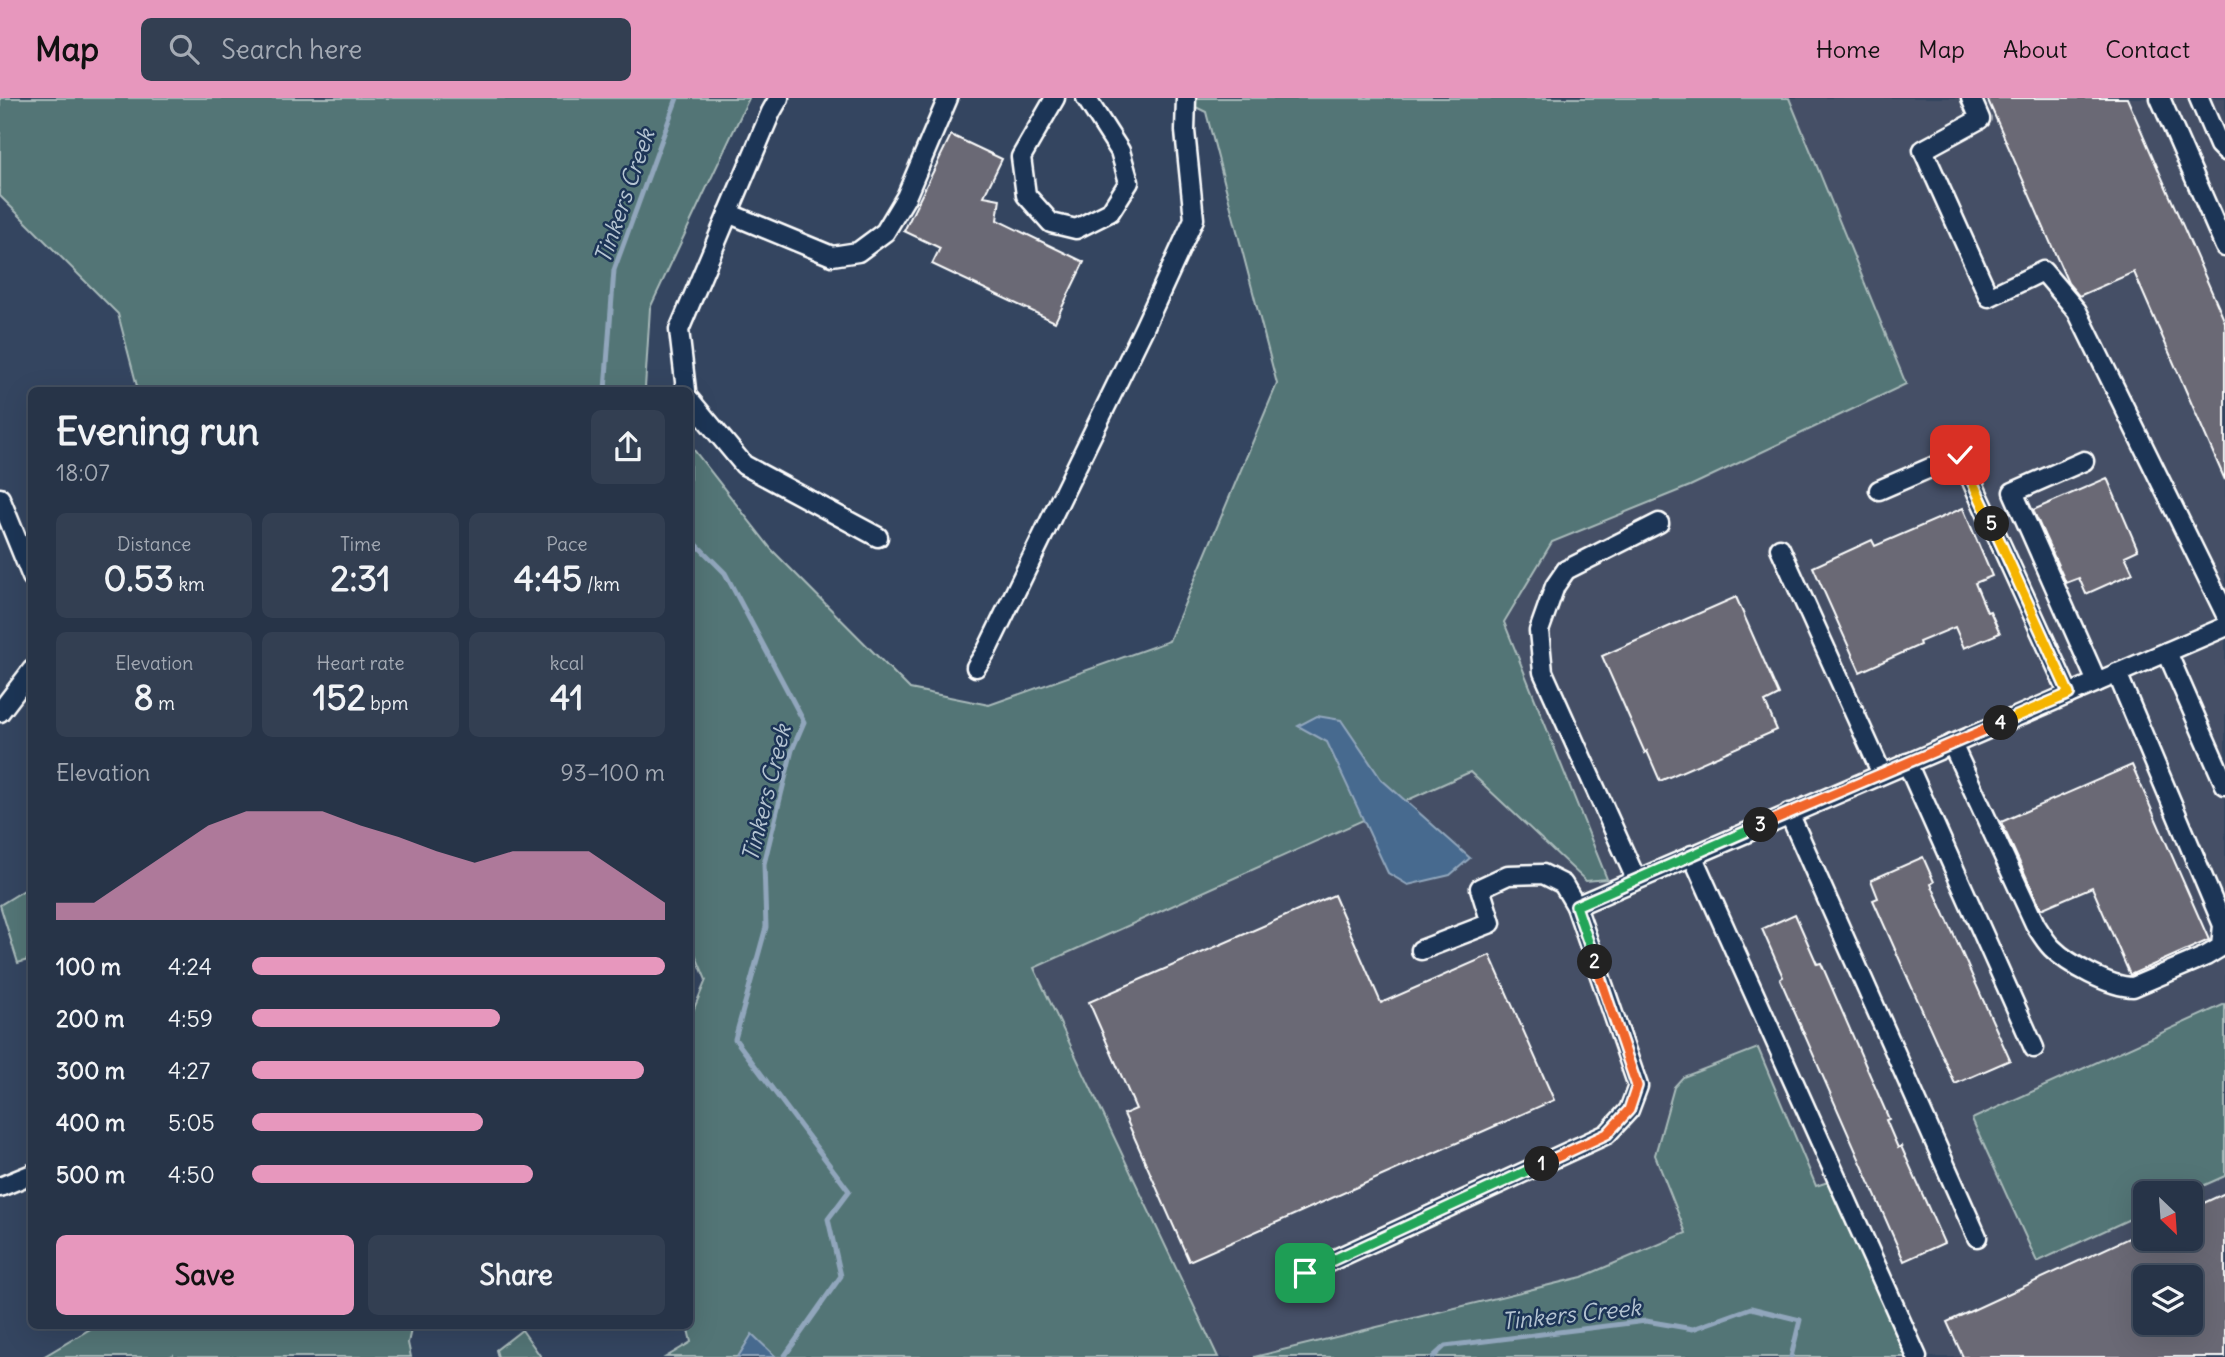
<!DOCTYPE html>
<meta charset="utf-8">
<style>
body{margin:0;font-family:Delius,sans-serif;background:#333f52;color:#f1f3f6;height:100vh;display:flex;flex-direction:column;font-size:26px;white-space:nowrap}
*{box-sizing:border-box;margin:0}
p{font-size:23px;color:#a4aab4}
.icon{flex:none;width:38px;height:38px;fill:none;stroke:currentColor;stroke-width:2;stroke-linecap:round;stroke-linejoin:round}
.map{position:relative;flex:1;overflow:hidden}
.sheet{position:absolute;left:28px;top:289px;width:665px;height:942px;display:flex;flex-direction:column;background:#273448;border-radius:10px;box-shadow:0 7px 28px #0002,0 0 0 2px #434f60}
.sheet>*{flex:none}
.needle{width:46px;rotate:155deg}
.buttons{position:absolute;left:2133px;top:1083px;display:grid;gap:14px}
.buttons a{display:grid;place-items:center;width:70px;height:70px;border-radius:10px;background:#273448;box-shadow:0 7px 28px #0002,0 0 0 2px #434f60;font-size:35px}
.pin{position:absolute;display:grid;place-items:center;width:60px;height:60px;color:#fff;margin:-30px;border-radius:14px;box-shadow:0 4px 10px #0006}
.km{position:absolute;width:35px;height:35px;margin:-18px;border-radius:50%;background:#222;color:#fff;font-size:19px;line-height:35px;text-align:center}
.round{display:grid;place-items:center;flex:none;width:74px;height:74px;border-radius:10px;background:#333f52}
.overview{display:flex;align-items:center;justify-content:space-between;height:119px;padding:0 28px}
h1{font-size:38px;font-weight:700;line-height:52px}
.figures{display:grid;grid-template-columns:repeat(3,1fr);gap:10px;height:119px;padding:7px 28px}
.figures div{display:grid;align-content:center;border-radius:10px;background:#333f52;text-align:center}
.figures b{font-size:35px;font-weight:700}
.figures small{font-size:19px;font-weight:400}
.figures p{font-size:19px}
.chart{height:196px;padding:14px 28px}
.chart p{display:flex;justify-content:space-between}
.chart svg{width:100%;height:126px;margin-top:7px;fill:#e797bd;opacity:.7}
.primary-button{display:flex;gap:14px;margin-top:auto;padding:14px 28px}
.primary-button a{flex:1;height:80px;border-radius:10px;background:#e797bd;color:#111;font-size:28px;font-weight:700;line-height:80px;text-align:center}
.primary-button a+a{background:#333f52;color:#f1f3f6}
ul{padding:0 28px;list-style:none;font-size:23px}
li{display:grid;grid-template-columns:112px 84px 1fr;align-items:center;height:52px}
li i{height:18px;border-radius:9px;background:#e797bd}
header{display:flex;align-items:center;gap:42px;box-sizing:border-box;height:98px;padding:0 35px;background:#e797bd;color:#111}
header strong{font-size:33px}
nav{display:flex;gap:38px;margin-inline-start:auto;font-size:24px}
.search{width:490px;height:63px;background:#333f52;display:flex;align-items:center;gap:18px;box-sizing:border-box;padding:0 24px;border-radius:10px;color:#a4aab4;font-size:26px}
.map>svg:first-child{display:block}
.built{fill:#445066;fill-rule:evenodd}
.green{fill:#537576;stroke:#a9baba;stroke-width:2}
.water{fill:#476b8f;stroke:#91a6bc;stroke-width:2}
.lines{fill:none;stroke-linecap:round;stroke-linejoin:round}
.stream{stroke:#91a6bc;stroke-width:5}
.building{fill:#6a6974;stroke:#fff;stroke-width:2;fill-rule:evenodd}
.minor-casing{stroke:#fff;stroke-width:23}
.minor{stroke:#1d3557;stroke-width:18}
.split-1-casing{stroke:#fff;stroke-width:14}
.split-2-casing{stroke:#fff;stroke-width:14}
.split-3-casing{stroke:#fff;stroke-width:14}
.split-4-casing{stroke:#fff;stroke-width:14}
.split-5-casing{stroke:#fff;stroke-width:14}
.split-6-casing{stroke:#fff;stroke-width:14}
.split-1{stroke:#22a559;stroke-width:9}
.split-2{stroke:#f0652b;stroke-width:9}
.split-3{stroke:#22a559;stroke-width:9}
.split-4{stroke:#f0652b;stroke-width:9}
.split-5{stroke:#f5b400;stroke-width:9}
.split-6{stroke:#f5b400;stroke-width:9}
.labels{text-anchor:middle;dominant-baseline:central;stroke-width:5;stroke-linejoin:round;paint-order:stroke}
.water-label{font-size:23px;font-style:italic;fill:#b5c4d2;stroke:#1d3557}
</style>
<header>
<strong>Map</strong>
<div class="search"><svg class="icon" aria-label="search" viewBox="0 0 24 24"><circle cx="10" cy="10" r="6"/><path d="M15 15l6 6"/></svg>Search here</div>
<nav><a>Home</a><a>Map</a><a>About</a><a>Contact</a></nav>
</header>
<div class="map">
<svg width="2225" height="1259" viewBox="0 0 2225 1259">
<rect width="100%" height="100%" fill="#344560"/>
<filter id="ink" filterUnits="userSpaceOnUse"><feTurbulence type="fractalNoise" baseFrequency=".0143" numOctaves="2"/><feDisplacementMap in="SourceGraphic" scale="14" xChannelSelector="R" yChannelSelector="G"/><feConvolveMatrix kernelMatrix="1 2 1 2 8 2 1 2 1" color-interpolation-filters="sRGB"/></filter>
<g filter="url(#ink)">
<path class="built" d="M1789,0H2225V1259H1917L1686,1135L1582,1179L1254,1259H1218L1034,870L1470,674L1586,783L1607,781L1504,524L1552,444L1906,285ZM2146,1096H2191V1141H2146ZM2146,1180H2191V1225H2146Z"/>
<g class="green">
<path d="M0,0H749L650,210L645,290L647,292H138L118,216L0,98Z"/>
<path d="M1177,0H1789L1906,286L1690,388L1552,444L1504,524L1607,781L1586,783L1470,674L1034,870L1218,1259H776L752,1237L738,1259H666L691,1244L687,1227H690V920L706,882L690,844V347L772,452L910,591L989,607L1169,543L1277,286L1206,14Z"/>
<path d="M31,788V861L18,865L0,807Z"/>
<path d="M2225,906V1078L2187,1095L2146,1096L2145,1114L2037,1164L1972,1021Z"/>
<path d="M1758,950L1816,1088L1837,1081L1917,1259H1254L1582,1179L1686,1135L1655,1057L1674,989L1683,979Z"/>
<path d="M97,1227H412L408,1245L411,1259H173V1257L169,1259H43Z"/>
<path d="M522,1232L541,1259H498L496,1252Z"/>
</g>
<g class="water">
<path d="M1317,618L1341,622L1381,681L1470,760L1450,777L1408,787L1388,775L1327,644L1298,628Z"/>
<path d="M752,1236L776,1259H738Z"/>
</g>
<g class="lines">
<g class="stream">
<path d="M605,292L614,172L677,0"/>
<path d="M690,440L725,475L804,624L792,652L764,766L766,829L735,941L849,1093L828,1121L841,1178L784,1259"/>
<path d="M1433,1259L1445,1248L1646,1223L1693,1231L1751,1210L1800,1222L1791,1259"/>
</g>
</g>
<g class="building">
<path d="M1987,0H2127L2225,224V382L2134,174L2079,198L2068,185Z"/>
<path d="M951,37L1002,61L984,98L1000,101L997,122L1084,164L1055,224L932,166L940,150L904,133Z"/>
<path d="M2107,380L2138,452L2125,458L2133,475L2086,496L2079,480L2066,485L2033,412Z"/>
<path d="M1963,410L1992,478L1975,485L1987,514L1990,513L2000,535L1964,550L1955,529L1919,544L1920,547L1860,574L1813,469L1872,442L1875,448Z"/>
<path d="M1736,499L1779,597L1765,604L1777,632L1660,683L1647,653L1645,655L1602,558Z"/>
<path d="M2132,667L2209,842L2130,877L2092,789L2041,811L2001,724Z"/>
<path d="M1923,759L1934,784L1931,786L2010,962L1955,986L1873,802L1878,800L1871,782Z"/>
<path d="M1334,797L1381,905L1490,857L1554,1002L1189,1163L1124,1016L1136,1011L1089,904Z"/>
<path d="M1795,816L1817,866L1821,865L1889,1021L1886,1022L1898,1050L1901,1048L1944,1145L1904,1163L1780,881L1783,879L1762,831Z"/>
<path d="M2225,1095V1259H1963L1947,1224L2146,1132V1141H2191V1111ZM2146,1180H2191V1225H2146Z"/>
</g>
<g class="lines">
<defs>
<g id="minor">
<path d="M1055,0L1021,59L1026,97L1051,125L1076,131L1110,114L1129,84L1120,53L1086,0"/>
<path d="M1971,0L1980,21L1923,52L1989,199L2043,173L2077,213L2225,515"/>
<path d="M2160,0L2225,149"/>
<path d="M2199,0L2219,47L2225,53"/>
<path d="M728,115L832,158L858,154L885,134L906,99L948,0"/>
<path d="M686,292L679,232L771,14L779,0"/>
<path d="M690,302L744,367L878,439"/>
<path d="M2084,363L2013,394L2097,584"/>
<path d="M1879,392L1960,357L2069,596"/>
<path d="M0,400L32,479"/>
<path d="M1780,450L1882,676"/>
<path d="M2167,554L2225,687"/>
<path d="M976,569L987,552L1144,230L1194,121L1185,33L1186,0"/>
<path d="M0,614L32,572"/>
<path d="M1952,646L2035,826C2040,834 2045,843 2052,850C2068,866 2110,889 2133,889L2206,858L2221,849L2223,827L2117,575"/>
<path d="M1907,665L2034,950"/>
<path d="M1789,715L1977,1139"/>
<path d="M1692,757L1917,1259"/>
<path d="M1636,781L1543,574L1539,533L1555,488L1566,472L1659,425"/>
<path d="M1576,808L2225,529"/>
<path d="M0,1089L32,1076"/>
<path d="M1305,1175L1607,1036L1629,1012L1638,988L1576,808L1563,786L1543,776L1508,777L1480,790L1491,825L1421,852"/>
</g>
</defs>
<use href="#minor" class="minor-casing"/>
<use href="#minor" class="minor"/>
</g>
</g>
<g class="lines" filter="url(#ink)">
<defs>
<path id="split-1" d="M1305,1175L1542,1066"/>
<path id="split-2" d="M1542,1066L1607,1036L1629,1012L1637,988L1595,864"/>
<path id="split-3" d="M1595,864L1576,808L1761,727"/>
<path id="split-4" d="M1761,727L2001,625"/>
<path id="split-5" d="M1992,426L2069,596L2001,625"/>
<path id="split-6" d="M1960,357L1992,426"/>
</defs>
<use href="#split-1" class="split-1-casing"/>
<use href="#split-2" class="split-2-casing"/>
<use href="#split-3" class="split-3-casing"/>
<use href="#split-4" class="split-4-casing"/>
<use href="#split-5" class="split-5-casing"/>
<use href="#split-6" class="split-6-casing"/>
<use href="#split-1" class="split-1"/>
<use href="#split-2" class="split-2"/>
<use href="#split-3" class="split-3"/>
<use href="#split-4" class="split-4"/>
<use href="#split-5" class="split-5"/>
<use href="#split-6" class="split-6"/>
</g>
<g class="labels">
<g class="water-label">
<text transform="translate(624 98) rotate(-71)">Tinkers Creek</text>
<text transform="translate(766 695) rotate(-76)">Tinkers Creek</text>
<text transform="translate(1571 1216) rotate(-6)">Tinkers Creek</text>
</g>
</g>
</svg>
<div class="buttons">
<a><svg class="needle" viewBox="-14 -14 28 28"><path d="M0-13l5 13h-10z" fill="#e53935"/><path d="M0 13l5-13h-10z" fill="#a4aab4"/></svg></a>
<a><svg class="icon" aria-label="layers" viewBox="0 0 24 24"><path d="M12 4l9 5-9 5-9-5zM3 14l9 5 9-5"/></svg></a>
</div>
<div class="pin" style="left:1305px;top:1175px;background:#1e9e55"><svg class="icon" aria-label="arrive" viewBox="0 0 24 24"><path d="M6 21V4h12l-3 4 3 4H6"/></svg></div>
<div class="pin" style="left:1960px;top:357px;background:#d93025"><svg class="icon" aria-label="check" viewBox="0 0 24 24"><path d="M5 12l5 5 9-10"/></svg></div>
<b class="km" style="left:1542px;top:1066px">1</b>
<b class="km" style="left:1595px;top:864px">2</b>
<b class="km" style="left:1761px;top:727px">3</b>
<b class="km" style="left:2001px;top:625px">4</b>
<b class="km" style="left:1992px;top:426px">5</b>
<section class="sheet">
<div class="overview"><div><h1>Evening run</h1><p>18:07</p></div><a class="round"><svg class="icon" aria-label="share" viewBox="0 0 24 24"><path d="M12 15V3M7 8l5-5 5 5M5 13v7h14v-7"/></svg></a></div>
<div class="figures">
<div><p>Distance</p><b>0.53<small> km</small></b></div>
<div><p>Time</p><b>2:31</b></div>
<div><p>Pace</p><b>4:45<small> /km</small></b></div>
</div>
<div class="figures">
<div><p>Elevation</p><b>8<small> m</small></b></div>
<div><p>Heart rate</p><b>152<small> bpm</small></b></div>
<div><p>kcal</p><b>41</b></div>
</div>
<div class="chart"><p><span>Elevation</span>93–100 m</p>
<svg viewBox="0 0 160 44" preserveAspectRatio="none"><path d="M0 44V38L10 38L20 29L30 20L40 11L50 6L60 6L70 6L80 11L90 15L100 20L110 24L120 20L130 20L140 20L150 29L160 38V44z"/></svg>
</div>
<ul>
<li><b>100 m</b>4:24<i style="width:100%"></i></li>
<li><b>200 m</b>4:59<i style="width:60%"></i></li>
<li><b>300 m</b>4:27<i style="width:95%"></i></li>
<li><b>400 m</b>5:05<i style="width:56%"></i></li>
<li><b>500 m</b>4:50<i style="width:68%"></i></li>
</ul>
<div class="primary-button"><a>Save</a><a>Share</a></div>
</section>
</div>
